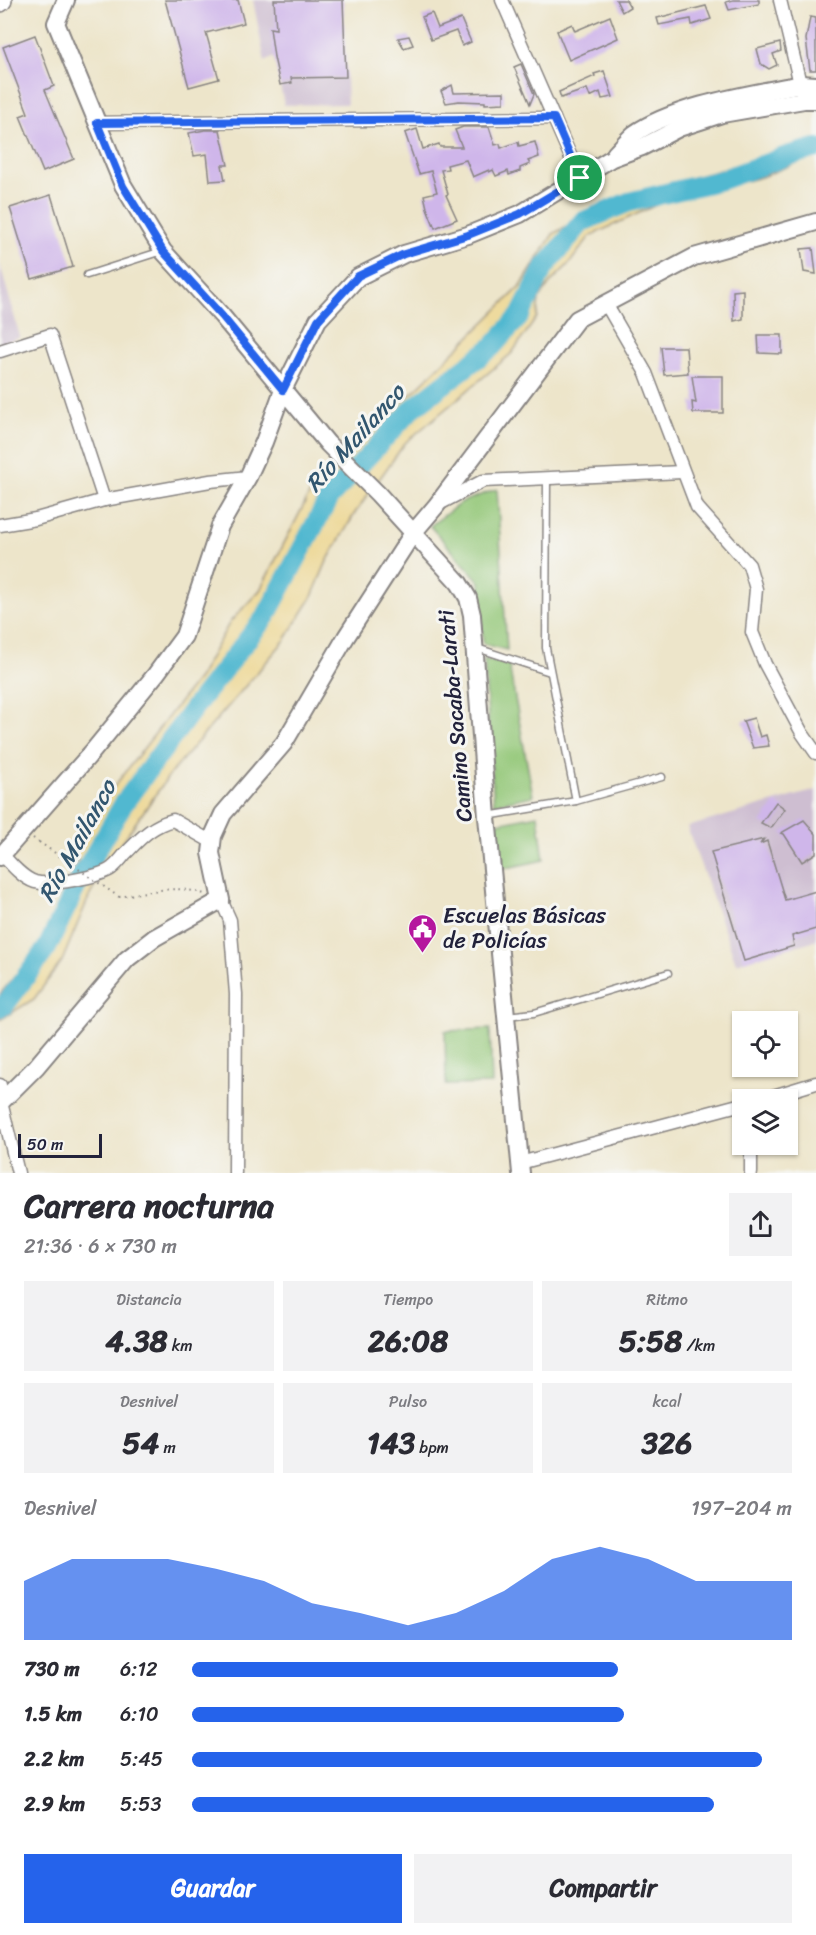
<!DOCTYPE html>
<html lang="es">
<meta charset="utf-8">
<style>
body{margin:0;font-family:Sriracha,sans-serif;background:#f2f2f3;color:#2b2b33;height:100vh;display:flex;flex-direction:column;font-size:22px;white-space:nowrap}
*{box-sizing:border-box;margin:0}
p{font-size:20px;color:#7c7c81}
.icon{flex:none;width:33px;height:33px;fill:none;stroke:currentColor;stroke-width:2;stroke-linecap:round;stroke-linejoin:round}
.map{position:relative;height:1173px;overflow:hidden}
.details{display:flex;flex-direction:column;background:#fff;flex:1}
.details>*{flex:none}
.buttons{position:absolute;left:732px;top:1011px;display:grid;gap:12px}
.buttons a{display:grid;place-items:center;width:66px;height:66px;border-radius:0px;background:#fff;box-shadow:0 2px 4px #0004;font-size:30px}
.scale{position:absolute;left:18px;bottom:15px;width:84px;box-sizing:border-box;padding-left:6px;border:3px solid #22223b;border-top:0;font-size:16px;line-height:21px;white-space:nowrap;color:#22223b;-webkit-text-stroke:4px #f6f6f2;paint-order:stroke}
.pin{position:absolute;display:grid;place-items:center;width:51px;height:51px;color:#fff;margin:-26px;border:3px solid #fff;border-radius:50%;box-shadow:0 2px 6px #0007}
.round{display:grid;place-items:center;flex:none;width:63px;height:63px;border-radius:0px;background:#f2f2f3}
.head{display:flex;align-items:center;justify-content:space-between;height:102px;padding:0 24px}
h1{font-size:33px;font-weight:700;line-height:45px}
.stats{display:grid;grid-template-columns:repeat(3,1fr);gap:9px;height:102px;padding:6px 24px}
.stats div{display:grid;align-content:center;border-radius:0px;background:#f2f2f3;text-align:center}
.stats b{font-size:30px;font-weight:700}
.stats small{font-size:16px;font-weight:400}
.stats p{font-size:16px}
.chart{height:168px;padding:12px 24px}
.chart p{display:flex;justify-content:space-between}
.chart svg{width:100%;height:108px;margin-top:6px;fill:#2563eb;opacity:.7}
.button{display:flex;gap:12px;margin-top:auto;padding:12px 24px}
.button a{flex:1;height:69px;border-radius:0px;background:#2563eb;color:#fff;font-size:24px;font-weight:700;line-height:69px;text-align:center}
.button a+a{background:#f2f2f3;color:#2b2b33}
ul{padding:0 24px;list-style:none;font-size:20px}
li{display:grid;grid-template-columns:96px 72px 1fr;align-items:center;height:45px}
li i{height:15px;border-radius:8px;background:#2563eb}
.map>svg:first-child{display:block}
.industrial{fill:#cebed1}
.green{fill:#94c879;stroke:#5b755a;stroke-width:1.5}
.sand{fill:#eeda9e;stroke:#887e6c;stroke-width:1.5}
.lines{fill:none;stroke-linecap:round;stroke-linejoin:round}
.river{stroke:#51b8d0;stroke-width:20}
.building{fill:#cfb6ea}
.lane-casing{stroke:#888482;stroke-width:9}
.street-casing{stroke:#888482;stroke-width:15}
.secondary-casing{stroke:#888482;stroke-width:20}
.highway-casing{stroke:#888482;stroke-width:24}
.path{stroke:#888482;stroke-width:2;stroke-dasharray:1.5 4.5;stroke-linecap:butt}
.lane{stroke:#fff;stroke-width:6}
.street{stroke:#fff;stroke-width:12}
.secondary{stroke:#fff;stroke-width:16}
.highway{stroke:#fff;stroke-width:21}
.path-bridge{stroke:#888482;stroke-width:2;stroke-dasharray:1.5 4.5;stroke-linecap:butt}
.route-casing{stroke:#fff;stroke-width:12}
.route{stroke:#2563eb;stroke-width:8}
.labels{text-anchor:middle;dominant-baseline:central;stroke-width:6;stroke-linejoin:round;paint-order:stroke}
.street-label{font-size:22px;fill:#22223b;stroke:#f6f6f2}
.poi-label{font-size:22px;fill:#22223b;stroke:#f6f6f2;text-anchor:start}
.water-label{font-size:24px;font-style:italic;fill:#32566f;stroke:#f6f6f2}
</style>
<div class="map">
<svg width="816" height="1173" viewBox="0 0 816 1173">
<rect width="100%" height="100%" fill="#f6f6f2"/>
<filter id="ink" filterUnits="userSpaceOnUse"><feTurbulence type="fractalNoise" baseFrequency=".0167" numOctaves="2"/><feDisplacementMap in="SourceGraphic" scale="12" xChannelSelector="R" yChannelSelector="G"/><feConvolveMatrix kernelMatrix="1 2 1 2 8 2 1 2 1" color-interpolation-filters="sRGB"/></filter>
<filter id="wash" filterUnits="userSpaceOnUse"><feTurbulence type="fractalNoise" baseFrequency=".008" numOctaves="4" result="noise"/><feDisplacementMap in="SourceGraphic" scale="24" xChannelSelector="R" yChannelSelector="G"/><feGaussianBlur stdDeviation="1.35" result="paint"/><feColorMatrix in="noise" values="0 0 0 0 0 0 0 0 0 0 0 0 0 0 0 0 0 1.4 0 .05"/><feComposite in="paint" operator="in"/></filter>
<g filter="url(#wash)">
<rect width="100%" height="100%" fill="#ede5ca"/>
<g class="industrial">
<path d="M253,0H343L347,104L284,105L274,57L265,62Z"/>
<path d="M0,264L20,337L0,344Z"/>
<path d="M816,790V940L736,963L687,827Z"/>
</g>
<g class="green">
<path d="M497,489L507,650L483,644L480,582L430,526L462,502Z"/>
<path d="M484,659L509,665L533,796L494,804Z"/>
<path d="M538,815L544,860L502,869L497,823Z"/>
<path d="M490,1029L492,1084L446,1085L445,1031Z"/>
</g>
<path class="sand" d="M816,139V157L806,159L761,177L658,204L590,236L569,264L551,282L539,299L537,317L512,353L405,443L355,513L327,561L311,599L285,640L170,774L106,865L88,899L62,961L34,999L0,1020V994L40,946L56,914L78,861L71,853L99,806L199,677L230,622L260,590L309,495L356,437L414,391L521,286L553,234L593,211L638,192L721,170Z"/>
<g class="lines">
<path class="river" d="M0,1008L5,1005L47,948L80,879L124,803L202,697L266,616L329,498L413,408L492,347L520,316L544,268L582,222L629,202L721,180L787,156L816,148"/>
</g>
<g id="blocks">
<g class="building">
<path d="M165,0H238L244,23L206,33L219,79L189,87Z"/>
<path d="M274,0H343L346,77L291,78L292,83L280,85L274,57L270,28L276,29Z"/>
<path d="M616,0H626L630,7L622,12Z"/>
<path d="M733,0H759V4L729,10L726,2Z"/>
<path d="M706,6L711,19L692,25L691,19L659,25L657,18Z"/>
<path d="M432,13L438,28L461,19L471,42L462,46L456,31L431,40L422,17Z"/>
<path d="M610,16L618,38L569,60L557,31L572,24L575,31Z"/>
<path d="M810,17L816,18V70H810L806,39Z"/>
<path d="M35,35L54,86L45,90L74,159L43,172L20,116L28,113L3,47Z"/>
<path d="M409,36L413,45L404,48L398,38Z"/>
<path d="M780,43L781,51L773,54L777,65L769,69L761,64L757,49Z"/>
<path d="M521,64L534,94L530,104L514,67Z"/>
<path d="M604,71L613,97L602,99L600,92L590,97L587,89L561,98L559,92L595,76L594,74Z"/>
<path d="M452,85L454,93L504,92V103L485,104V102L459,101L446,103L441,91Z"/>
<path d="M463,127H489L495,145L500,144L501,148L518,142L519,146L535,142L539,157L528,161L530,164L520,168V171L509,175L508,171L496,176L493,170L489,172V170L473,177L466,160L447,165L448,169L441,170L448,194L446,195L457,219L435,228L427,208L424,195L437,192L431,171L419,174L405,133L417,129L423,149L439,144L440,147H462L455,130Z"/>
<path d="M205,130H220L228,165H222L225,180L210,181L207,154L194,156L189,133Z"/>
<path d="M51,195L73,267L32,279L10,208Z"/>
<path d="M813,248L816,274L804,272L801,249Z"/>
<path d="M743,290V319L734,321L733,291Z"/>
<path d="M758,335H782V354L759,353Z"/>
<path d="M661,347H686L688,373L664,375Z"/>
<path d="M692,376H723V413H693L692,402L696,403Z"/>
<path d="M754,718L760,737L766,735L769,746L753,748L743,721Z"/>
<path d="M776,802L785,809L771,828L761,823Z"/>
<path d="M804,820L816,834V853L802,862L784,834L781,833Z"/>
<path d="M764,839L760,844L767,841L785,900L816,891V929L792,936L794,946L744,961L711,852Z"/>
</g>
</g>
</g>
<g filter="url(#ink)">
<use href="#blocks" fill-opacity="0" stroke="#888482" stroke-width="1.5"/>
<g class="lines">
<defs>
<g id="lane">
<path d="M87,275L162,251"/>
<path d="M547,478L546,648L576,801"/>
<path d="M477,648L550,672"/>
<path d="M487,816L576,801L662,777"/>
<path d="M506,1016L534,1013L668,973"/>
</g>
<g id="street">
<path d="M502,0L580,178"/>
<path d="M780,0L802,92"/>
<path d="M97,123L554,118"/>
<path d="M606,304L646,373L697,507L749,565L756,589L752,632L765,664L802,733L816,753"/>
<path d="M0,351L50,335L104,500"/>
<path d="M443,502L483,481L682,472"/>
<path d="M0,525L36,519L104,500L210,481L248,477"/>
<path d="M0,852C9,862 22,878 35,882C50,886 100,877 112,868C117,864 121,859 125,854C141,838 151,826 173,820L212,842"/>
<path d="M221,900L230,920L236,994L235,1173"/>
<path d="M0,1085L1,1102L18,1173"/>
<path d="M760,1100L816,1083"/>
<path d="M520,1163L742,1104"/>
<path d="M751,1173V1144"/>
</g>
<g id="secondary">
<path d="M66,0L56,23L123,185L163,251L222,316L328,444L378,494L459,583L468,598L472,615L487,817L521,1173"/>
<path d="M615,154C621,148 627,140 634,134C675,105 752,94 801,84L816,85"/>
<path d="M0,857L93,751L156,674L184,636L220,526L248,477L264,442L283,390L318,320L358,277L404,254L468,235L520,214L612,158L642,147L679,128L722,114L804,100H816"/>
<path d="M0,1103L36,1067L127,959L154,938L221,900L211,853L213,836L223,814L284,743L346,637L413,533L436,506L577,319L694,257L816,222"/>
</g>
<path id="highway" d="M0,1L1,0"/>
</defs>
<use href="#lane" class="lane-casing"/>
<use href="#street" class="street-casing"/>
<use href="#secondary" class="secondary-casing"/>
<use href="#highway" class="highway-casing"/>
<g class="path">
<path d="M33,838L39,842"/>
<path d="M119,897C146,892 177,884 204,894"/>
</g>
<use href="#lane" class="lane"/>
<use href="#street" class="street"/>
<use href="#secondary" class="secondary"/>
<use href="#highway" class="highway"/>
<path class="path-bridge" d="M39,842L119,897"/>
</g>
</g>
<g class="lines" filter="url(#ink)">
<defs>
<path id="route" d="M554,118L580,178L520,214L468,235L404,254L358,276L318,320L283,390L222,316L163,251L123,186L97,123Z"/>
</defs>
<use href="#route" class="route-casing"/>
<use href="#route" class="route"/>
</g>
<defs>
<symbol id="civic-pin" viewBox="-11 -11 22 30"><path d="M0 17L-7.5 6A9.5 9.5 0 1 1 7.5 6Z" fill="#b5179e" stroke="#f6f6f2"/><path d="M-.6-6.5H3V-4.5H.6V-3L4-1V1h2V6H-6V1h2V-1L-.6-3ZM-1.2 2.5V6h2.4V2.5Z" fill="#fff"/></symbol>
</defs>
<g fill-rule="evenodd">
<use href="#civic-pin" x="406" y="912" width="33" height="45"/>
</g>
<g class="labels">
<g class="street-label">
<text transform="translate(455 716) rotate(-95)">Camino Sacaba-Larati</text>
</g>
<g class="poi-label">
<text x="443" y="915">Escuelas Básicas<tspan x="443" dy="25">de Policías</tspan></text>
</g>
<g class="water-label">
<text transform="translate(355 438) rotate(-48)">Río Mailanco</text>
<text transform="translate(77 841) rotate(-61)">Río Mailanco</text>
</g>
</g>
</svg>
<div class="buttons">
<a><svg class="icon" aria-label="locate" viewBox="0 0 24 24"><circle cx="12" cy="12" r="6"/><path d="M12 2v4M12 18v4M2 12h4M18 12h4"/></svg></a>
<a><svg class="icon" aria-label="layers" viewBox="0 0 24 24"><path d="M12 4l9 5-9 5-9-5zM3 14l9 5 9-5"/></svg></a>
</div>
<div class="scale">50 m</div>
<div class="pin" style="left:580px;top:178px;background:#1e9e55"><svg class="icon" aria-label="arrive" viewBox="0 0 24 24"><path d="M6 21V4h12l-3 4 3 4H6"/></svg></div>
</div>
<section class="details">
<div class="head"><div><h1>Carrera nocturna</h1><p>21:36 · 6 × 730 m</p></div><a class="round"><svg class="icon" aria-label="share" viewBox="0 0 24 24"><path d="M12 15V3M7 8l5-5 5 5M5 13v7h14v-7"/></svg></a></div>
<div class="stats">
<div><p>Distancia</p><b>4.38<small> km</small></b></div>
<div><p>Tiempo</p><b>26:08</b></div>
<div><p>Ritmo</p><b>5:58<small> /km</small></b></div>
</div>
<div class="stats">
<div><p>Desnivel</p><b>54<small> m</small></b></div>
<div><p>Pulso</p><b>143<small> bpm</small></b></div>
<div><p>kcal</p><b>326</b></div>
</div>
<div class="chart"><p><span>Desnivel</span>197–204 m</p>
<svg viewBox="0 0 160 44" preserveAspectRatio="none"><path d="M0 44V20L10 11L20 11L30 11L40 15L50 20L60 29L70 33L80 38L90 33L100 24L110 11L120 6L130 11L140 20L150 20L160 20V44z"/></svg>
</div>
<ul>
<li><b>730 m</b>6:12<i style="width:71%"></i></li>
<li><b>1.5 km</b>6:10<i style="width:72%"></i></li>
<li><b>2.2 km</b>5:45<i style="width:95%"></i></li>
<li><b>2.9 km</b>5:53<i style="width:87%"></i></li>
</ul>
<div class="button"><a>Guardar</a><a>Compartir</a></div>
</section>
